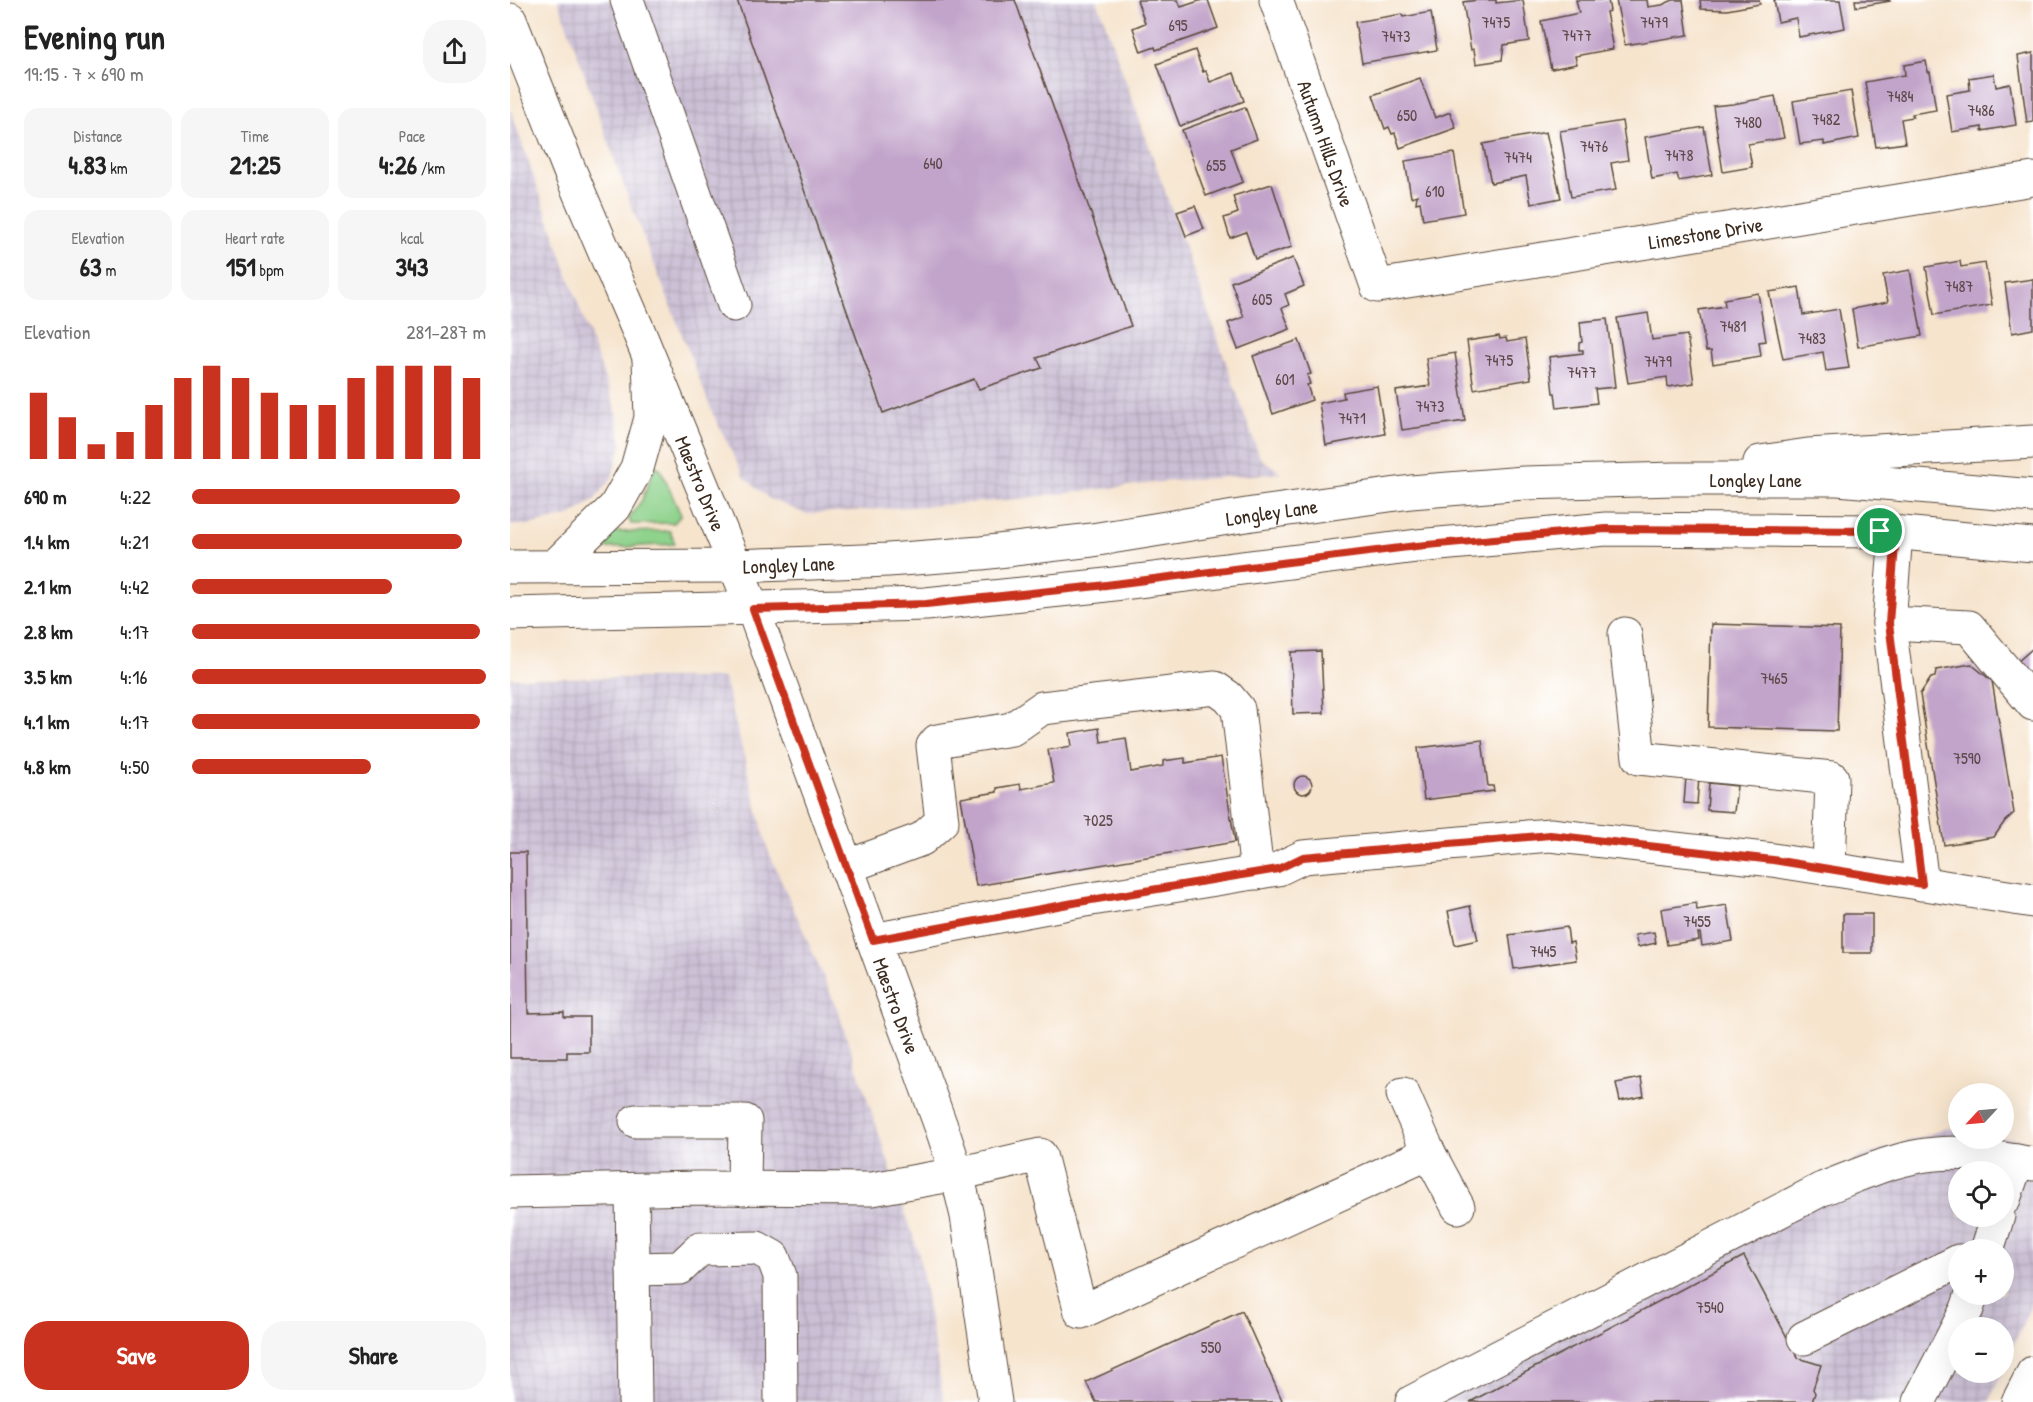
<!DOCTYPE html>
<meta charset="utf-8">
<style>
body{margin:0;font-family:"Patrick Hand",sans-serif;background:#f6f6f6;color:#222;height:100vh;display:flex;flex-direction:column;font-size:22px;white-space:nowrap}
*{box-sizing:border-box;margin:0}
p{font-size:20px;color:#767676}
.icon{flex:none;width:33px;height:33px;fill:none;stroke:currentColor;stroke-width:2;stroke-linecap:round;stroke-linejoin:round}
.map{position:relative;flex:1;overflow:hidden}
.side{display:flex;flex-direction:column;background:#fff;width:510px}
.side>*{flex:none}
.needle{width:39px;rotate:244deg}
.buttons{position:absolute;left:1438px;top:1083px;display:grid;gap:12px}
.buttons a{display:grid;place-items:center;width:66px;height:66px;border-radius:50%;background:#fff;box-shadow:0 6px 24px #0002;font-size:30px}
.pin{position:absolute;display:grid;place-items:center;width:51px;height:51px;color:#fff;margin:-26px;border:3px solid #fff;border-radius:50%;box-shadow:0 2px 6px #0007}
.round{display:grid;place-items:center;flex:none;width:63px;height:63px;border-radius:24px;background:#f6f6f6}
.overview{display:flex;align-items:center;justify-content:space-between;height:102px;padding:0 24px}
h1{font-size:33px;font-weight:700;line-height:45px}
.stats{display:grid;grid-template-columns:repeat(3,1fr);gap:9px;height:102px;padding:6px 24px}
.stats div{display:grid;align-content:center;border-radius:15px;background:#f6f6f6;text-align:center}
.stats b{font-size:26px;font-weight:700}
.stats small{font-size:16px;font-weight:400}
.stats p{font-size:16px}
.chart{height:168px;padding:12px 24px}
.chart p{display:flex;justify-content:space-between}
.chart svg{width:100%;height:108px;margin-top:6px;stroke:#c8321e;stroke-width:6}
.cta{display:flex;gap:12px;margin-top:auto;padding:12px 24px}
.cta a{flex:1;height:69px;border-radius:24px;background:#c8321e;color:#fff;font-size:24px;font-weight:700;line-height:69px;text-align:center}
.cta a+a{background:#f6f6f6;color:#222}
ul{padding:0 24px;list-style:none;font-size:20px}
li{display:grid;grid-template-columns:96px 72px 1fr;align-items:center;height:45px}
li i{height:15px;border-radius:8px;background:#c8321e}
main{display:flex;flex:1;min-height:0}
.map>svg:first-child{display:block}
.industrial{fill:url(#industrial-grid);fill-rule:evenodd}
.green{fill:#8ed28c;stroke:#647e55;stroke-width:1.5}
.building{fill:#c2a4ca}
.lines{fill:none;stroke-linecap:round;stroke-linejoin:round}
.minor-casing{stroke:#574638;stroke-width:35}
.major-casing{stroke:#574638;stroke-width:35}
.minor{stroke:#fff;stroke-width:33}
.major{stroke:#fff;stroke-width:33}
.route-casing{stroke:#fff;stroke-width:12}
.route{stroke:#c8321e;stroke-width:8}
.labels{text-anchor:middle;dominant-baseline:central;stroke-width:4.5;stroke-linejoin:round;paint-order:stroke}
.number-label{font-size:16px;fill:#5d4849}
.street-label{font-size:20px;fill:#3b2a1e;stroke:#fff}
</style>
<main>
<section class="side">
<div class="overview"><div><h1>Evening run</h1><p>19:15 · 7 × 690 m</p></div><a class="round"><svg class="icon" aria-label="share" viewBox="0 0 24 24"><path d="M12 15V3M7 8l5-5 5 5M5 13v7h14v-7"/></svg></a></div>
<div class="stats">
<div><p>Distance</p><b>4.83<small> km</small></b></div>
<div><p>Time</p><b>21:25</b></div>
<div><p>Pace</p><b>4:26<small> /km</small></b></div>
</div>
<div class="stats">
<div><p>Elevation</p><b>63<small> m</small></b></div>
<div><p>Heart rate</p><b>151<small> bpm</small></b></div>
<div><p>kcal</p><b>343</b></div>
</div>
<div class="chart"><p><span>Elevation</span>281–287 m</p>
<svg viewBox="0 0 160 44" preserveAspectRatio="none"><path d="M5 44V17M15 44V27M25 44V38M35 44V33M45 44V22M55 44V11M65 44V6M75 44V11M85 44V17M95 44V22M105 44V22M115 44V11M125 44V6M135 44V6M145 44V6M155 44V11"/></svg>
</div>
<ul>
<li><b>690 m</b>4:22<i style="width:91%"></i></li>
<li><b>1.4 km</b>4:21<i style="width:92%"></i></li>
<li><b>2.1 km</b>4:42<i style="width:68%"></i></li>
<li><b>2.8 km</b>4:17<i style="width:98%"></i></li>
<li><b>3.5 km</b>4:16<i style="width:100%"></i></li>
<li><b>4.1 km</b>4:17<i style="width:98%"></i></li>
<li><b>4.8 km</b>4:50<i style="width:61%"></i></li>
</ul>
<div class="cta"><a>Save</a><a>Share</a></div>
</section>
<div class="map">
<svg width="1523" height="1402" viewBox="0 0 1523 1402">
<defs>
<pattern id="industrial-grid" width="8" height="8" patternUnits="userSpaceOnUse" patternTransform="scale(1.5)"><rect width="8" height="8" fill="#cbbfd5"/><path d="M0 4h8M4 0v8" fill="none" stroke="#afa4b6"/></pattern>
</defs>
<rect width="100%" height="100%" fill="#fff"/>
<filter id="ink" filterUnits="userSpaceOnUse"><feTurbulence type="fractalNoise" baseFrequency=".0167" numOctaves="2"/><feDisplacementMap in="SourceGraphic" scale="12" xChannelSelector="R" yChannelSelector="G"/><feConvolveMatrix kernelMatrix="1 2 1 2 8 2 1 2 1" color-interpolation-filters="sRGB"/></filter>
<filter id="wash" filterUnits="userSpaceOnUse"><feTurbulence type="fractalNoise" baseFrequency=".008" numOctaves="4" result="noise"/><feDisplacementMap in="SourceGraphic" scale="24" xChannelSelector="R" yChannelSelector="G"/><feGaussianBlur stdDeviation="1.35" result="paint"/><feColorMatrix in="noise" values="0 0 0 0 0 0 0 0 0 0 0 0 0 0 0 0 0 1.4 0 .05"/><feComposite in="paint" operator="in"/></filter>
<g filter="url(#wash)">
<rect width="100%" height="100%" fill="#f6e4cd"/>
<g class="industrial">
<path d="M48,0H587L750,458L772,473L660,481L488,501L296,514L258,498L234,477L203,414L119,200Z"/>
<path d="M0,109L105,408L112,445L101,479L84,500L60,516L18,525H0Z"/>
<path d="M0,678H214L258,850L327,1008L409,1254L434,1402H0Z"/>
<path d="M1438,1128L1449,1130V1138L1494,1137L1523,1142V1300L1494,1368V1328H1449V1372L1492,1373L1479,1402H882L1349,1158ZM1449,1172H1494V1216H1449ZM1449,1250H1494V1294H1449Z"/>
</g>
<g class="green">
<path d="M145,466L150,468L171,515L164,523L121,524L119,519L132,500Z"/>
<path d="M160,531L165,544L84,549L104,532Z"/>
</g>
<g id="blocks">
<g class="building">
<path d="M227,0H505L621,326L527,358L532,368L469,389L464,379L373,413Z"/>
<path d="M627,0H668L671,7L692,0H698L708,28L646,50L645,47L631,52L623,28L635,23Z"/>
<path d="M968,0H986V3L1013,0L1019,41L994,45L992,60L966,64L964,49L961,50L953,2Z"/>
<path d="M1066,0H1098L1100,11L1096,12L1103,49L1065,56L1067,64L1041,69L1031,21L1069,13Z"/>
<path d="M1106,0H1137L1138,7L1152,5L1163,0H1173L1178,35L1115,45Z"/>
<path d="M1190,0H1249L1250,4L1217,10L1191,9Z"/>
<path d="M1264,0H1330L1335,28L1289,37L1286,18L1268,22Z"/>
<path d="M1345,0H1379L1380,1L1346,7Z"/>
<path d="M921,12L927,50L852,63L845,22L892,14L893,17Z"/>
<path d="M685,50L693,72L696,71L700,82L724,73L734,101L670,126L647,64Z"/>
<path d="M1523,53V122L1517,123L1508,56Z"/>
<path d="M1416,61L1418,72H1420L1426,110L1402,114L1403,117L1391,119L1395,143L1366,147L1355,82L1395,75L1394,65Z"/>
<path d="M1484,74L1486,87L1500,84L1506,125L1472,131V127L1442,132L1436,94L1460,90L1459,78Z"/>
<path d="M910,78L925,118L940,112L946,128L890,148L885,133L882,134L879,127L875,129L863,95Z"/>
<path d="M1341,91L1349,138L1314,145V141L1290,144L1283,101Z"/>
<path d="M1265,96L1274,138L1238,144L1242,167L1213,172L1203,106L1223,104Z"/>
<path d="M735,107L747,139L721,149L733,182L696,196L672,130Z"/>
<path d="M1112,121L1118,160L1101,163L1106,190L1061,197L1050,131Z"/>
<path d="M1194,127L1202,175L1169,181L1167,174L1142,179L1135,137Z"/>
<path d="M1036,132L1051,198L1021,204L1016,176L981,183L973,144Z"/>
<path d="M944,153L954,213L913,220L910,202L906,203L907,195L901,197L895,161Z"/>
<path d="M762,184L782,247L745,259L736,232L720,238L714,218L728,213L723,196Z"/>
<path d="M685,206L694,229L676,236L667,212Z"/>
<path d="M783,258L794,286L775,294L779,305L772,308L780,329L728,349L718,323L734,317L721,282Z"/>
<path d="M1450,261L1451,267L1475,263L1482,305L1424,315L1416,267Z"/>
<path d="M1400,270L1412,336L1348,347L1342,309L1378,302L1373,275Z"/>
<path d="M1523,279V329L1502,333L1495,283Z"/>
<path d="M1289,287L1293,315L1329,309L1339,368L1316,371L1313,352L1273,359L1259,292Z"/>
<path d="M1248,293L1256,341L1249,342L1251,356L1203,364L1201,351H1196L1189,310L1215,306L1214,299Z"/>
<path d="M1138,313L1142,340L1177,335L1184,383L1158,387L1157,377L1118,383L1107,318Z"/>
<path d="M1097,319L1105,387L1085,389L1087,403L1047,408L1045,393H1043L1039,357L1073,353V350H1069V343L1072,342L1070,322Z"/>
<path d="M989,336L990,339L996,338L997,342L1015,339L1021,379L964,389L957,341Z"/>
<path d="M789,340L801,374L797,375L800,384L797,385L802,400L763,414L743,356Z"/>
<path d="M945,353L955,421L892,430L886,391L920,386L916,358Z"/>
<path d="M867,386L875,434L816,445L809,403L834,398L833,392Z"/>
<path d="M1201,624L1330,628L1327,731L1198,727Z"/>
<path d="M1523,648V683L1506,663Z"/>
<path d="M811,651L814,713L783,714L781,652Z"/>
<path d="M1461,664L1482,681L1504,813L1495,821L1484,837L1434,845L1410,694L1421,678L1425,677L1426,670Z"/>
<path d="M589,728L591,742L616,738L621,772L653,766V761L675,758V763L711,757L725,842L466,886L451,798L487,792V788L510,784L511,789L544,783L538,750L562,746L560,733Z"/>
<path d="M972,740L978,786H983L984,791L914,800L908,748Z"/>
<circle cx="793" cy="785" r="9"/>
<path d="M1176,777H1189L1187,804L1174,803Z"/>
<path d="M1199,783L1227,786L1224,812L1197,810Z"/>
<path d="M0,852H16L18,1013L54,1012V1017H79V1052H57V1058H0Z"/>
<path d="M1186,903L1187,910L1217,905L1223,941L1192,946L1190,933H1188L1189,940L1157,945L1151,909Z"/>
<path d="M960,906L968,940L945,945L938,911Z"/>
<rect x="1333" y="914" width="29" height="39"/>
<path d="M1057,927L1059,943L1063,942L1066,960L1004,969L999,935Z"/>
<path d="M1144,932L1146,943L1128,947L1125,935Z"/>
<path d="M1131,1078L1134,1096L1110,1101L1106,1083Z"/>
<path d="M1234,1256L1288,1358L1311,1365L1303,1389L1305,1393L1302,1402H960Z"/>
<path d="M732,1311L772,1400L769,1402H586L576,1382Z"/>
</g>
</g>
</g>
<g filter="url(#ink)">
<use href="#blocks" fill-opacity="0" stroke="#574638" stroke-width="1.5"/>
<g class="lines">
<defs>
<g id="minor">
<path d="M117,0L224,305"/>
<path id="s1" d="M766,0L867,286L1523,179"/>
<path id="s2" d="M0,20L59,169L128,330L243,609L433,1132L447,1174L457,1216L485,1402"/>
<path d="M1386,533L1379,623L1412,884"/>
<path d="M1379,623L1459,627L1523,704"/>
<path d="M1115,634L1129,758L1322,778L1319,869"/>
<path d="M336,867L412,839L432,821L423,746L427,741L502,729L532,708L705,688L718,697L728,709L747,873"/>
<path d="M363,940L569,901L768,869L793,857L1040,835L1263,860L1523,901"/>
<path d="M893,1094L919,1153L948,1207"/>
<path d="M126,1121H235L234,1189"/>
<path d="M122,1190L125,1402"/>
<path d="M0,1192L189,1188L362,1189L447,1174L530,1155L571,1312L919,1153"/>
<path d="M1494,1199L1507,1161"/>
<path d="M1477,1250L1488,1216"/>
<path d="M123,1269L170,1268L190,1249L247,1248L263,1257L270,1276L271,1402"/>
<path d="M1294,1338L1449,1261"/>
<path d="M902,1402L1312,1189C1349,1175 1386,1157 1426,1154C1459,1151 1491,1159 1523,1164"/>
<path d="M1409,1402L1457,1309L1462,1294"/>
<path d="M1508,1402L1523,1373"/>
</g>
<g id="major">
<path d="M1250,462L1298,455L1523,442"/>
<path id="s3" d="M0,567L226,566L378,560L471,553L582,540L743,514L901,492L1014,483L1165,479H1328L1523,496"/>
<path d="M44,567L105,507L127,468L141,418L139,359"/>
<path d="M0,614L416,604L588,586L907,546L1096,529L1370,531L1523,545"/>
</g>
</defs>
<use href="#minor" class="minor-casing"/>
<use href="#major" class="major-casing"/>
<use href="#minor" class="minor"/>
<use href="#major" class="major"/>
</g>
</g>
<g class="lines" filter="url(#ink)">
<defs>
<path id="route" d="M1096,529L1370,531L1386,533L1379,623L1412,884L1263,860L1040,835L793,857L768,869L569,902L363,940L243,609L416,604L588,586L906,546Z"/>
</defs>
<use href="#route" class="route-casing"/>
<use href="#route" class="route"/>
</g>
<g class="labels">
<g class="number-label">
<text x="986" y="22">7475</text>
<text x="1144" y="22">7479</text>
<text x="668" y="25">695</text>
<text x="1067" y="35">7477</text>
<text x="886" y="36">7473</text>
<text x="1390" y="96">7484</text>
<text x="1471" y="110">7486</text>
<text x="897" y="115">650</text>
<text x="1316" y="119">7482</text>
<text x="1238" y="122">7480</text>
<text x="1084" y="146">7476</text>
<text x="1169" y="155">7478</text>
<text x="1008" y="157">7474</text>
<text x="423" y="163">640</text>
<text x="706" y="165">655</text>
<text x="925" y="191">610</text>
<text x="1449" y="286">7487</text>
<text x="752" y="299">605</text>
<text x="1223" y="326">7481</text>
<text x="1302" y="338">7483</text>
<text x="989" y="360">7475</text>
<text x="1148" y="361">7479</text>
<text x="1072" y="372">7477</text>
<text x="775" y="379">601</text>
<text x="920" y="406">7473</text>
<text x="842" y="418">7471</text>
<text x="1264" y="678">7465</text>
<text x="1457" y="758">7590</text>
<text x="588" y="820">7025</text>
<text x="1187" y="921">7455</text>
<text x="1033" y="951">7445</text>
<text x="1200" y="1307">7540</text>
<text x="701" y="1347">550</text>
</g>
<g class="street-label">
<text stroke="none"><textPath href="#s1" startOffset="152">Autumn Hills Drive</textPath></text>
<text stroke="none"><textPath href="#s1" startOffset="636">Limestone Drive</textPath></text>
<text stroke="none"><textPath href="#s3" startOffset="1251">Longley Lane</textPath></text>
<text stroke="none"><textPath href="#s2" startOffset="501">Maestro Drive</textPath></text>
<text stroke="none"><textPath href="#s3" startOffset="765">Longley Lane</textPath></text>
<text stroke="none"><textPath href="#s3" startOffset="279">Longley Lane</textPath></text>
<text stroke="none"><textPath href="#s2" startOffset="1059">Maestro Drive</textPath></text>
</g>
</g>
</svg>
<div class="buttons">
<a><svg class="needle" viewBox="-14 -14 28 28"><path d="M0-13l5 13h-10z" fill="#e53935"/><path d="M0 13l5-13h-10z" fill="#767676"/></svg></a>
<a><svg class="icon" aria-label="locate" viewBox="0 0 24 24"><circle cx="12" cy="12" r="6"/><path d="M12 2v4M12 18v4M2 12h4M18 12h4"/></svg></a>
<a>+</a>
<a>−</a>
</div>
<div class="pin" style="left:1370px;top:531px;background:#1e9e55"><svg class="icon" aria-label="arrive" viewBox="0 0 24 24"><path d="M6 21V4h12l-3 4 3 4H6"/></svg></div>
</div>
</main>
